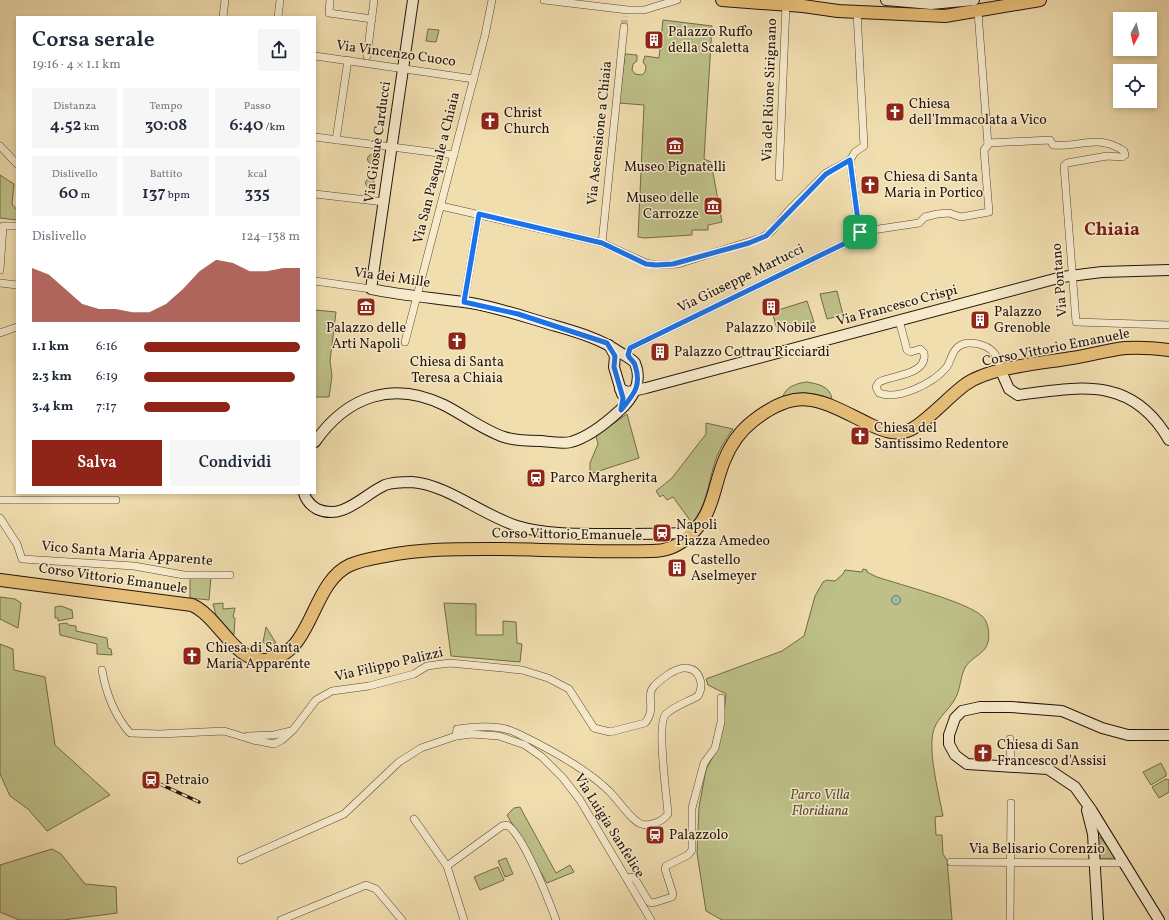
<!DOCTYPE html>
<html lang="it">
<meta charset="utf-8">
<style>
body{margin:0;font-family:Vollkorn,serif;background:#f6f6f7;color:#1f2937;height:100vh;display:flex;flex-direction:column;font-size:15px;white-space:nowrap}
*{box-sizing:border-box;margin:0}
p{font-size:13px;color:#747a83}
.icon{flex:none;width:22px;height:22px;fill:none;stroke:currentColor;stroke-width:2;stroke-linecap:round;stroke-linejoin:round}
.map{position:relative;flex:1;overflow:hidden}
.drawer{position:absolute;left:16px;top:16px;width:300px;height:478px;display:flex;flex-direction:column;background:#fff;border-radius:0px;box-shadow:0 2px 6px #0003}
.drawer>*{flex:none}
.needle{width:26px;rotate:187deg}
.tools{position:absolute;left:1113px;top:12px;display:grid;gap:8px}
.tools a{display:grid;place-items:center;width:44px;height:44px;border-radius:0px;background:#fff;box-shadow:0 2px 6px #0003;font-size:20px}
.pin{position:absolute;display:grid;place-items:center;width:34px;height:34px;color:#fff;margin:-17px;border-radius:8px;box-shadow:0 2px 6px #0006}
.round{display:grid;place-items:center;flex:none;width:42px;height:42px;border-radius:0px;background:#f6f6f7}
.head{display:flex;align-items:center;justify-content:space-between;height:68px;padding:0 16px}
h1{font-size:22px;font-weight:600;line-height:30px}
.figures{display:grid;grid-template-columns:repeat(3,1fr);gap:6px;height:68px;padding:4px 16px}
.figures div{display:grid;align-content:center;border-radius:0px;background:#f6f6f7;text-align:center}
.figures b{font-size:17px;font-weight:600}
.figures small{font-size:11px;font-weight:400}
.figures p{font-size:11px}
.chart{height:112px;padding:8px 16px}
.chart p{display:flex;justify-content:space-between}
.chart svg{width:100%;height:72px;margin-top:4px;fill:#8f2418;opacity:.7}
.button{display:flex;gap:8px;margin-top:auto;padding:8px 16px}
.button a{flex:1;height:46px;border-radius:0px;background:#8f2418;color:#fff;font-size:16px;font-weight:600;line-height:46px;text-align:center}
.button a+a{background:#f6f6f7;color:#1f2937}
ul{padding:0 16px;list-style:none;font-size:13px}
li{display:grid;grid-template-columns:64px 48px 1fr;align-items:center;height:30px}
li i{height:10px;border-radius:5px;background:#8f2418}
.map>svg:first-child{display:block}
.green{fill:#bec088;stroke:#716a4b}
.water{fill:#9bbbb1;stroke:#6b7870}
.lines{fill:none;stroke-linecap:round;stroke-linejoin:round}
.street-tunnel{stroke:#c8b68f;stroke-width:7;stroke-dasharray:7 3.5;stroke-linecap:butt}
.street-casing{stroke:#574636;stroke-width:8}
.secondary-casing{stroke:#24140e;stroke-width:12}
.primary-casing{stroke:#24140e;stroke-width:14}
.street{stroke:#f6eacb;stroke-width:7}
.secondary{stroke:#f6eacb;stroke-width:10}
.primary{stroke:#e8bf78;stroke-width:12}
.rail-casing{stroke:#24140e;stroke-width:3.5}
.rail{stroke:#f6eacb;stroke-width:2;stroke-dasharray:6;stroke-linecap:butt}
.route-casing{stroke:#fff;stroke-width:8}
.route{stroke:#1a73e8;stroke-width:5}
.labels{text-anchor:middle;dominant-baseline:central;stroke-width:3;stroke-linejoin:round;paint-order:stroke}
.poi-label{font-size:14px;fill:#24140e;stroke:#f6eacb;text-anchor:start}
.street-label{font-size:14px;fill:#24140e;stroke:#f6eacb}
.park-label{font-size:14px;font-style:italic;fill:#5a5039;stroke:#f6eacb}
.district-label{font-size:18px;font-weight:bold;fill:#7a1f14;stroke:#f6eacb}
</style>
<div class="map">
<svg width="1169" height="920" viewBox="0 0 1169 920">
<rect width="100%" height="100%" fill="#f1deaf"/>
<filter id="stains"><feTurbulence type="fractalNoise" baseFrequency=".005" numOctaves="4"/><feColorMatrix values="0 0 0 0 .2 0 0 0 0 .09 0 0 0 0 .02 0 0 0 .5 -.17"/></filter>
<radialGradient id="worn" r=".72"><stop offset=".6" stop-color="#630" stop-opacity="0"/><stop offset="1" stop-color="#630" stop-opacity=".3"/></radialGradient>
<g class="green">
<path d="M663,20L712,26L704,159L711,162L722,222L708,225V230H692V235L644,238L638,237L644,105L619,103L625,54L637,55V61L633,64L632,70L635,74L642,75L645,72L646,66L643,62L645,56L659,58Z"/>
<path d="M428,29L439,30L436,42L426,41Z"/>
<circle cx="372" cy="159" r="4.5"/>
<path d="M0,175L14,184L12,204L17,210V220L0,218Z"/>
<circle cx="370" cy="183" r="4.5"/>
<path d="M837,291L843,315L827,319L820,294Z"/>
<path d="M807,301L814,322L778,332L772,312Z"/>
<path d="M315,310L336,312L330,361L332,376L329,397H315Z"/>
<path d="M807,382C818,384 830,386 832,399C815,393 800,390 783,397C785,387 797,383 807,382Z"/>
<path d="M627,414L639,458L590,474V463L598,444L596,436Z"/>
<path d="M706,423L733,429C725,440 718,451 714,465C708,485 706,507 692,523L673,497L667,500L663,495L660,497L656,491L672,478L706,434Z"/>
<path d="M863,569L867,570V572L877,577C901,585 967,602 982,616C988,621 990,634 988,642C986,653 972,657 966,666C960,676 961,687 956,697C951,708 938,717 934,729C927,749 939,794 943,816L935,817L936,835H942L943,854L947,860L952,920H722L706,911L697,853L699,807L706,770L717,749L724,715L726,694L708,685L706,679L782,651L804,636L815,596L823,582L827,580L835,581L843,574L845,570L862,572Z"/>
<path d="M190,576L211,577L209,600L190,598Z"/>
<path d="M0,597L15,599L21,603L18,628L0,619Z"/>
<path d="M223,603V609L235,608L233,617L235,618L234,635L216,615L213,604Z"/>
<path d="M444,603L476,604V635H503V621L516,622L517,643L522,644L520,662L451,656Z"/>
<path d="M61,606L72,610L73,618L58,621V618H55V607Z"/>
<path d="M67,623L68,625L76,626V631L107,638L108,648L111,649L112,655L97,654V644L60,635L59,624Z"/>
<path d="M266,627L276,643L268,647L263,642Z"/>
<path d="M0,644L13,649L14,670L45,677L55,745L110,795L47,831L28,809L10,796L0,774Z"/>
<path d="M1161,763L1166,773V776L1151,785L1143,772Z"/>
<path d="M1166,779L1169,780V792L1159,798L1152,787Z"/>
<path d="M520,807L556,873L570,865L574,872L547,883L507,815L514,808Z"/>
<path d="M1100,837L1117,858L1099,859L1098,838Z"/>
<path d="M52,849L61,854L85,884L116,887L117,913L63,920H19L0,912V865Z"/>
<path d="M506,858L513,874L505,877L498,861Z"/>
<path d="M498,867L504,880L480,890L474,877Z"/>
</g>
<circle class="water" cx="896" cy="600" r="4.5"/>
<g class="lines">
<path class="street-tunnel" d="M624,27L625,16"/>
<defs>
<g id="street">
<path d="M330,0L329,13L372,19"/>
<path d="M544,0L628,10H644L677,0"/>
<path d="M223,17L225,0"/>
<path d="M278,17L280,0"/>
<path d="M315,56L474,79"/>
<path d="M367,56L374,0"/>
<path d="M315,137L454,155"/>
<path d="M336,140L348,60"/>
<path d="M988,143L1050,140L1053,145C1080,148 1097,133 1124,151L1125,155L1122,157L1107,156L1067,163L1064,166L1076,322L1169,325"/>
<path d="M0,146L17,164"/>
<path d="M779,177L786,4"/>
<path d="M315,194L384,202"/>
<path d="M441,206L602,243L646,263L656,265L678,264L761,238L771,232L789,210L826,173L850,160L855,152L864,146L857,12"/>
<path d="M859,232L919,223L925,217L937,214L949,213L961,217L989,212L984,150L988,145L978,12"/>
<path d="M602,243L624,27"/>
<path d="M0,270L3,226H17"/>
<path d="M315,281L371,289"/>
<path d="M0,283L17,285"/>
<path d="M464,302L479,214"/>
<path d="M899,320L907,350L911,352L920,349L924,353C928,375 892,375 879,382L876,387L879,393C898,401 933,383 946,368C951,362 951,352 958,347C967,339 987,344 994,353C998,358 999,365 1001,371"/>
<path d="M0,333L17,327"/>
<path d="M405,342L485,35L492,0"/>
<path d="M630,359L628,353L630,348L860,236L850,160"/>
<path d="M0,500H116"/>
<path d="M0,518L17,544L22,559L134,566L184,575H230"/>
<path d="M102,670C106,693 114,715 130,733L160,734L224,731L253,740L274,744L282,740L293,730L316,700L332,691L369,686L414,674L427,666L450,663L522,670L548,678L569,689L594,728L610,732L645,723C657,709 645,696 654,686C661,679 676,667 686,668C701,669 704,686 698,696C688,702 674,706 666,714C656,722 667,798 668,814C663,821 650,827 641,824C631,820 618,800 609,791C587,770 558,754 531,740C524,737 516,732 509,730C492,725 475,727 457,729L456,736"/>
<path d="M248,736L274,735L291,731"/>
<path d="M1010,739L1011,767"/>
<path d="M414,819L447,866L464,920"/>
<path d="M241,860L344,814L399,762L421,748L456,736L472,734L499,736L525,745L542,757L563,778L580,800L651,920"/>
<path d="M951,862L1124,863"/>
<path d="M447,866L502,826L507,825C523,834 549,901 556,920"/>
<path d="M627,878L634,877L649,902L653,903L672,897L673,894L665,869L666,866L688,855L692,850V808L704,763L715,748L721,722V698"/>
<path d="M281,920L366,885L376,889L402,920"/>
<path d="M1010,920L1011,803"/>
</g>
<g id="secondary">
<path d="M886,0L931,4L974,0"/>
<path d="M609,345L615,356L614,367L622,394"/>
<path d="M1001,371L1009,389L1018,395C1080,387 1132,375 1169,440"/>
<path d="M620,389L628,392L646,388L1062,277L1102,272L1169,270"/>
<path d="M315,442C347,396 393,380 444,405C464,415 483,430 504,437C516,441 529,441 541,441C551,442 562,444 571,442C589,437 606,423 619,411C633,399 643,381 635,363C632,359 625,356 621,353C601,339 580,333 556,326C528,318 500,308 471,303C438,298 404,296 371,289L413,0"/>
<path d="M304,493C306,500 310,505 317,509C343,521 363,495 385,485C393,482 403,482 412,482C448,485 482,515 517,526C547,535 579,534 610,534C635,534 659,534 683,533L696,530"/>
<path d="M1087,810L1093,834L1098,920"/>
<path d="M1159,920L1092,811L1075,787L1048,769L967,764L955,755L949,744V735L955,718L962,711L980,707H1011L1062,711L1102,728L1128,735H1169"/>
</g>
<g id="primary">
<path d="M722,0L803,6L838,11L945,16L1040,0"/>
<path d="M0,580L192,605C219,617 234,662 265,660C313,657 310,583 350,565C361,560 374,558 385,556C425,548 463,549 503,549C553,550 602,552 652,551C666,551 675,547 686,539C714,516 712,491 724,461C730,446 740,431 753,421C801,383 823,402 871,425C882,430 894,435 907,431C922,427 951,394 966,384C990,367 1043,363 1072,358C1090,355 1108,350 1125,348C1140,347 1154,348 1169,350"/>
</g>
</defs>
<use href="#street" class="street-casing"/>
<use href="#secondary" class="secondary-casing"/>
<use href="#primary" class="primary-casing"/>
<use href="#street" class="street"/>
<use href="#secondary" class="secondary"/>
<use href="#primary" class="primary"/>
<defs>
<path id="rail" d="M160,784L199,802"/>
</defs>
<use href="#rail" class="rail-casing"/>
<use href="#rail" class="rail"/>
</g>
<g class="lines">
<defs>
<path id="route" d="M850,160L860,236L630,348L628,355C630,360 634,361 635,365C642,386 634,394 621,410L623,398L614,367L615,356L607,343L518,314L464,302L479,214L602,243L646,264L656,265L673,264L749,243L766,236L826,174Z"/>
</defs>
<use href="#route" class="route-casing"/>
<use href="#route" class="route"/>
</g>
<defs>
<symbol id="building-square" viewBox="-11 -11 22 22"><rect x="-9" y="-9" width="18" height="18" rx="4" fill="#8f2418" stroke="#f6eacb"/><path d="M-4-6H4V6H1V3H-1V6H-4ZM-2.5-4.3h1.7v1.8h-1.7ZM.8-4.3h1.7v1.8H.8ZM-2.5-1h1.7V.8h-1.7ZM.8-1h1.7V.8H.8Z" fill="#fff"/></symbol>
<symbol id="church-square" viewBox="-11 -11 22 22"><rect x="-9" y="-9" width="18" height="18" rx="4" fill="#8f2418" stroke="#f6eacb"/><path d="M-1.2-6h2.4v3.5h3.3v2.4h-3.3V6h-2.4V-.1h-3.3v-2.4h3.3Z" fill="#fff"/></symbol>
<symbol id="museum-square" viewBox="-11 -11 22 22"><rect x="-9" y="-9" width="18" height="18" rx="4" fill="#8f2418" stroke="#f6eacb"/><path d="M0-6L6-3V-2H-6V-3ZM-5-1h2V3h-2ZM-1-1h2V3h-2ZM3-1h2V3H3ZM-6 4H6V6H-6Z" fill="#fff"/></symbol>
<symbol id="station-square" viewBox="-11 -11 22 22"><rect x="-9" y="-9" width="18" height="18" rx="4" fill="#8f2418" stroke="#f6eacb"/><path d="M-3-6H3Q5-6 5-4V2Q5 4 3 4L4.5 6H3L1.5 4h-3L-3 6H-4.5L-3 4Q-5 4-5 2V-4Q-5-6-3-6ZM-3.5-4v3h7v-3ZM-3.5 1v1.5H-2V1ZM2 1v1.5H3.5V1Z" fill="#fff"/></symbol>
</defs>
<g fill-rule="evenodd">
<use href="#building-square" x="643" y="29" width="22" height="22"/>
<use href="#church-square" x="884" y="101" width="22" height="22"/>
<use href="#church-square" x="479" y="110" width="22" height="22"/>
<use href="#museum-square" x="664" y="135" width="22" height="22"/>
<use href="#church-square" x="859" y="174" width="22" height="22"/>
<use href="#museum-square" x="702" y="195" width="22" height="22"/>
<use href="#museum-square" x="355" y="296" width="22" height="22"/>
<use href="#building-square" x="760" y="296" width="22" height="22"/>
<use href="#building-square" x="969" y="309" width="22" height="22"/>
<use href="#church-square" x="446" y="330" width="22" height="22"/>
<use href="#building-square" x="649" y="341" width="22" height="22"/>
<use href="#church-square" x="849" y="425" width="22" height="22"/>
<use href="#station-square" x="525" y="467" width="22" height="22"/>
<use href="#station-square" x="651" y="522" width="22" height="22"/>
<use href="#building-square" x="666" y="557" width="22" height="22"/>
<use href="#church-square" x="181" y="645" width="22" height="22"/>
<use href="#church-square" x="972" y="742" width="22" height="22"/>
<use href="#station-square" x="140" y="769" width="22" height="22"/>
<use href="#station-square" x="644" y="824" width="22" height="22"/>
</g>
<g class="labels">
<g class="poi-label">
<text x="668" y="32">Palazzo Ruffo<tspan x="668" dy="16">della Scaletta</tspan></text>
<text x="909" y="104">Chiesa<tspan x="909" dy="16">dell'Immacolata a Vico</tspan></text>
<text x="504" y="113">Christ<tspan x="504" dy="16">Church</tspan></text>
<text x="675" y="167" text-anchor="middle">Museo Pignatelli</text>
<text x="884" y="177">Chiesa di Santa<tspan x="884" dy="16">Maria in Portico</tspan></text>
<text x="699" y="198" text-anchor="end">Museo delle<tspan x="699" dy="16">Carrozze</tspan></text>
<text x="994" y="312">Palazzo<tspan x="994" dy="16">Grenoble</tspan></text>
<text x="366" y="328" text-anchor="middle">Palazzo delle<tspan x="366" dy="16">Arti Napoli</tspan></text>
<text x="771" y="328" text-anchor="middle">Palazzo Nobile</text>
<text x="674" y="352">Palazzo Cottrau Ricciardi</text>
<text x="457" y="362" text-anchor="middle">Chiesa di Santa<tspan x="457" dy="16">Teresa a Chiaia</tspan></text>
<text x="874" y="428">Chiesa del<tspan x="874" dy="16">Santissimo Redentore</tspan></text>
<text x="550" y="478">Parco Margherita</text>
<text x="676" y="525">Napoli<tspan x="676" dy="16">Piazza Amedeo</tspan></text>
<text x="691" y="560">Castello<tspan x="691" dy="16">Aselmeyer</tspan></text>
<text x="206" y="648">Chiesa di Santa<tspan x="206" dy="16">Maria Apparente</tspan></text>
<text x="997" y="745">Chiesa di San<tspan x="997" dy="16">Francesco d'Assisi</tspan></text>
<text x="165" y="780">Petraio</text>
<text x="669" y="835">Palazzolo</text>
</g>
<g class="street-label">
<text transform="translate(396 54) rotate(8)">Via Vincenzo Cuoco</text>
<text transform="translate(770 90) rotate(-88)">Via del Rione Sirignano</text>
<text transform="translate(600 133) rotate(-84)">Via Ascensione a Chiaia</text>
<text transform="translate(378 142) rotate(-82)">Via Giosuè Carducci</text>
<text transform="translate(437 168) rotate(-76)">Via San Pasquale a Chiaia</text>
<text transform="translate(392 278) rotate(8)">Via dei Mille</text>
<text transform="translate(741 279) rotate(-26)">Via Giuseppe Martucci</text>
<text transform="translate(1060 280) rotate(-95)">Via Pontano</text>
<text transform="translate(897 306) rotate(-15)">Via Francesco Crispi</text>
<text transform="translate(1056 348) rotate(-11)">Corso Vittorio Emanuele</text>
<text transform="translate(567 535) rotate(1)">Corso Vittorio Emanuele</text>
<text transform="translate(127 554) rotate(5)">Vico Santa Maria Apparente</text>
<text transform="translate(113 579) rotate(8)">Corso Vittorio Emanuele</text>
<text transform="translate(389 665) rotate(-13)">Via Filippo Palizzi</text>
<text transform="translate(609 826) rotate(58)">Via Luigia Sanfelice</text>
<text x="1037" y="849">Via Belisario Corenzio</text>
</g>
<g class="park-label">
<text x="820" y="795">Parco Villa<tspan x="820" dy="16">Floridiana</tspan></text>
</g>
<g class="district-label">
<text x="1112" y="230">Chiaia</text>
</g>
</g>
<rect width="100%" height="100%" filter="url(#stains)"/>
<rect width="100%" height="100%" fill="url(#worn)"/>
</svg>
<div class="tools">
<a><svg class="needle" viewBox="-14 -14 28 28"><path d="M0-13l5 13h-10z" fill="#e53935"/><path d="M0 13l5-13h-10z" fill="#747a83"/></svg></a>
<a><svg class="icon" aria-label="locate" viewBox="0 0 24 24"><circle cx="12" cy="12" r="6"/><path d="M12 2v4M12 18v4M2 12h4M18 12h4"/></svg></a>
</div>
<div class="pin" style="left:860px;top:232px;background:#1e9e55"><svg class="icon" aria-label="arrive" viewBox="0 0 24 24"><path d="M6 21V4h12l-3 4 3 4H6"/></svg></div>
<section class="drawer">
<div class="head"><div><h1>Corsa serale</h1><p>19:16 · 4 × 1.1 km</p></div><a class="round"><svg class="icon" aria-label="share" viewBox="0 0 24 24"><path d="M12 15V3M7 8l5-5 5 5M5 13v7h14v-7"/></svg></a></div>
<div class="figures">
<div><p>Distanza</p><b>4.52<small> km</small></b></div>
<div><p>Tempo</p><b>30:08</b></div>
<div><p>Passo</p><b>6:40<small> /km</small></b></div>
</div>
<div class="figures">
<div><p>Dislivello</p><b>60<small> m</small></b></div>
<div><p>Battito</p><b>137<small> bpm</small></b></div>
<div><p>kcal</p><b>335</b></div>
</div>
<div class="chart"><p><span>Dislivello</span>124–138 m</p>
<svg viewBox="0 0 160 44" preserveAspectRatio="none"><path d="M0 44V11L10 15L20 24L30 33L40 36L50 36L60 38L70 38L80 33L90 24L100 13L110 6L120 8L130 13L140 13L150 11L160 11V44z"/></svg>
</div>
<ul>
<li><b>1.1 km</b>6:16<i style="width:100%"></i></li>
<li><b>2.3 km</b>6:19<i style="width:97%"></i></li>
<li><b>3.4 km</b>7:17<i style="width:55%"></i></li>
</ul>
<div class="button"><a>Salva</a><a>Condividi</a></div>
</section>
</div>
